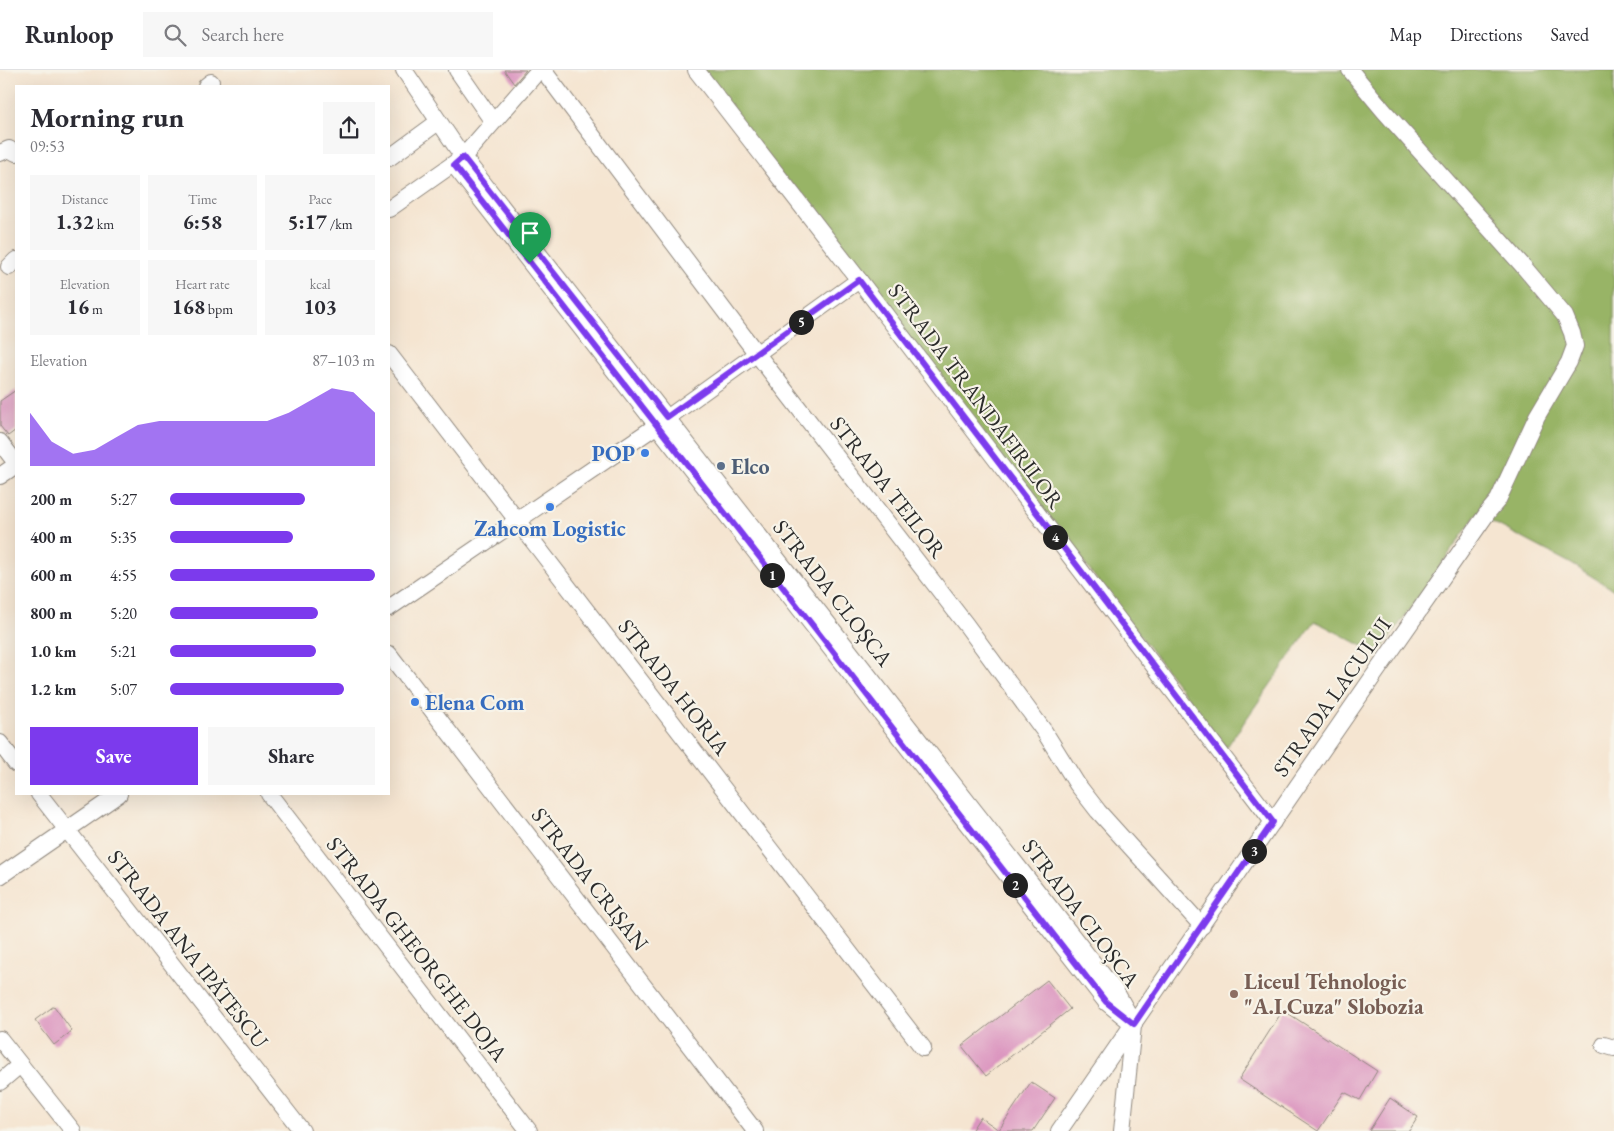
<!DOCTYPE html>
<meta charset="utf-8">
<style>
body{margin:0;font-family:"EB Garamond",serif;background:#f7f7f7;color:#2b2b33;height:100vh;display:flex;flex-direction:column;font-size:19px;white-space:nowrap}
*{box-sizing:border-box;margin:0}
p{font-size:16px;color:#7c7c81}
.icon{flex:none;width:28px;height:28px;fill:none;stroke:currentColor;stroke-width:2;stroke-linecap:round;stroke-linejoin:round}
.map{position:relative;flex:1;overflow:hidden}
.side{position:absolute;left:15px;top:15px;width:375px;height:710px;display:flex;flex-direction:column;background:#fff;border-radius:0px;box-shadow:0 5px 20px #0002}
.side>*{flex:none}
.pin{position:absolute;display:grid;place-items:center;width:42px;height:42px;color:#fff;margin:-51px -21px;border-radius:50% 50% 50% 0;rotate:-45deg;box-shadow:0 0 5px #0007}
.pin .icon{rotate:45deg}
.km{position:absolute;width:25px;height:25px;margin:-12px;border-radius:50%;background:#222;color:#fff;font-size:14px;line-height:25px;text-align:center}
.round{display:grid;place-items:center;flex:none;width:52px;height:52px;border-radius:0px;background:#f7f7f7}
.overview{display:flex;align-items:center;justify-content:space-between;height:85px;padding:0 15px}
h1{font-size:28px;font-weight:700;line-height:38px}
.metrics{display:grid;grid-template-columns:repeat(3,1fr);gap:8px;height:85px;padding:5px 15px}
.metrics div{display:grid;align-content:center;border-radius:0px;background:#f7f7f7;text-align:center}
.metrics b{font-size:21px;font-weight:700}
.metrics small{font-size:14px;font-weight:400}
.metrics p{font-size:14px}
.chart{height:140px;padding:10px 15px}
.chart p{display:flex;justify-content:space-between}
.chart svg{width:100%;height:90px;margin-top:5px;fill:#7c3aed;opacity:.7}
.primary-button{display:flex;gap:10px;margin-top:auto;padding:10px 15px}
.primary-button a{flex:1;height:58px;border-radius:0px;background:#7c3aed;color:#fff;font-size:20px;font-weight:700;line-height:58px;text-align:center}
.primary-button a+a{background:#f7f7f7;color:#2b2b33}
ul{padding:0 15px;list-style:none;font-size:16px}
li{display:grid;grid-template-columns:80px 60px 1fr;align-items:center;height:38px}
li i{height:12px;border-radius:6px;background:#7c3aed}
header{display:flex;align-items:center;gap:30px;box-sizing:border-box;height:70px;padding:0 25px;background:#fff;border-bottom:1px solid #e1e1e2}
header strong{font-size:24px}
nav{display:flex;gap:28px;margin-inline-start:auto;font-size:18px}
.search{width:350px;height:45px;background:#f7f7f7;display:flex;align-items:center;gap:12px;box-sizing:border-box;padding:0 18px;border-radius:0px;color:#7c7c81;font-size:19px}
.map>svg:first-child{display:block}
.forest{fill:#98b466;stroke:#627048}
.building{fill:#dc96c0}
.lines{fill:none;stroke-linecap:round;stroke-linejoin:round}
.minor-casing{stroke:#90887e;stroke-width:18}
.minor{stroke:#fff;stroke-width:16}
.route-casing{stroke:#fff;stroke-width:10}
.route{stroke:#7c3aed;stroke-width:6}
.shop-dot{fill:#3f7fe0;stroke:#f7f3e8;stroke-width:2}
.service-dot{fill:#5c6f8a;stroke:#f7f3e8;stroke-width:2}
.education-dot{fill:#8d6e63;stroke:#f7f3e8;stroke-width:2}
.labels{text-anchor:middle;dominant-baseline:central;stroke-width:4.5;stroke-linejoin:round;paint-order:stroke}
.street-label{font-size:22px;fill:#2b2b2b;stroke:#f7f3e8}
.shop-label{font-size:22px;font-weight:bold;fill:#366cbe;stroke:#f7f3e8;text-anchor:end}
.service-label{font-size:22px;font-weight:bold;fill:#4e5e75;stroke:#f7f3e8;text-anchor:start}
.education-label{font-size:22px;font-weight:bold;fill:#785e54;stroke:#f7f3e8;text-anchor:start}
</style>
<header>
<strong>Runloop</strong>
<div class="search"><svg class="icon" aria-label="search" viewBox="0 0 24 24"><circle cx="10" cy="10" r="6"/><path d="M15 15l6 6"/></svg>Search here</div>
<nav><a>Map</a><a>Directions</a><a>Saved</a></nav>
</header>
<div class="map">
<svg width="1614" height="1061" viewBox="0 0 1614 1061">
<rect width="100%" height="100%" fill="#f7f3e8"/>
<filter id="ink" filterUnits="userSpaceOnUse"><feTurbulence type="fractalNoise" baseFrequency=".02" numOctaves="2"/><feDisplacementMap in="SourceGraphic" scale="10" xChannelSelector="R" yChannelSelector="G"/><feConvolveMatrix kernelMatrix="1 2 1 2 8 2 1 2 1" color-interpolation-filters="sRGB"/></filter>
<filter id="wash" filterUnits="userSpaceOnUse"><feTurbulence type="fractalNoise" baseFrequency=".0096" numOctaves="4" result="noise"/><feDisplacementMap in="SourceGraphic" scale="20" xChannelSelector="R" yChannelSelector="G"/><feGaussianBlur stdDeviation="1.12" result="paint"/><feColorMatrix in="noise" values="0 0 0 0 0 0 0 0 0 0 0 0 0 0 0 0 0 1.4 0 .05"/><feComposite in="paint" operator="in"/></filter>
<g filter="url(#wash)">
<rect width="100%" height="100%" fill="#f5e5d1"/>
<path class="forest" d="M697,0H1614V520L1570,493L1477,444L1378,584L1315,551L1226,678C1052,450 876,224 697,0Z"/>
<g id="blocks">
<g class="building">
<path d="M504,0H526L514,14Z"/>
<path d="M16,320V360L8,366L0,356V331Z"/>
<path d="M1047,910L1070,939L986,1006L962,976Z"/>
<path d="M54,936L72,961L54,975L35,950Z"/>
<path d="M1283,940L1377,1001L1360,1030L1344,1022L1318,1061L1239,1009Z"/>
<path d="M1031,1012L1055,1028L1033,1061H971L980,1047L999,1060Z"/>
<path d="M1390,1028L1418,1047L1409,1061H1369Z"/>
</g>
</g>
</g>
<g filter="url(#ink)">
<use href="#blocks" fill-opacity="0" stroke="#90887e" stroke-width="1"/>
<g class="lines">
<defs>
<g id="minor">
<path d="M404,0L463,87L1116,922L1134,954"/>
<path d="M457,0L493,52"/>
<path d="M543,0L757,284L967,556L1044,661L1077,714L1098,741L1202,856"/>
<path d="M696,0L859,210L1273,752"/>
<path d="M206,16L211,12"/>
<path d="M0,83L9,79L16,83"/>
<path d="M389,88L438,52"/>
<path d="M454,95L1106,932L1127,949"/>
<path d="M389,139L463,87L539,0"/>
<path d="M9,197L16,190"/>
<path d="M389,284L923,978"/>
<path d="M0,372L16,393"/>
<path d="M0,406L16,395"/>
<path d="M389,538L656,356L859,210"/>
<path d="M389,584L755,1061"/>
<path d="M0,673L16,694"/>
<path d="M39,724L302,1061"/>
<path d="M269,724L529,1061"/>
<path d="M0,806L119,724"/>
<path d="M0,969L73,1061"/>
<path d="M1604,975L1614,978"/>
<path d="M0,1012L20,995"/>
<path d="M1059,1061L1370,611L1488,442L1498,430L1537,346L1569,292L1575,276L1572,263L1565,246L1523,196L1384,41L1350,0"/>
<path d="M1122,1061L1133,956"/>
</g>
</defs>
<use href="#minor" class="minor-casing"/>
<use href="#minor" class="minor"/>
</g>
</g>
<g class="lines" filter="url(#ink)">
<defs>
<path id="route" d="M463,87L667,347L859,210L1273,752L1134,954L1106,932L454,95Z"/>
</defs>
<use href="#route" class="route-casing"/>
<use href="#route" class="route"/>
</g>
<g class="shop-dot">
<circle cx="645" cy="383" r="5"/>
<circle cx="550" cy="437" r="5"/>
<circle cx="415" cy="632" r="5"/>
</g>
<circle class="service-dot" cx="721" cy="396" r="5"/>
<circle class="education-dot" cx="1234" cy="924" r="5"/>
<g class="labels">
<g class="street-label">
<text transform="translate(976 326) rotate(53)">STRADA TRANDAFIRILOR</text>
<text transform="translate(888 417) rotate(52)">STRADA TEILOR</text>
<text transform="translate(833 523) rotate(52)">STRADA CLOȘCA</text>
<text transform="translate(674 617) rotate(52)">STRADA HORIA</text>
<text transform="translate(1332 627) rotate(-55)">STRADA LACULUI</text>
<text transform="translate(590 809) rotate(52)">STRADA CRIȘAN</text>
<text transform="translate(1081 843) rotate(53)">STRADA CLOȘCA</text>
<text transform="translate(188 879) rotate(52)">STRADA ANA IPĂTESCU</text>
<text transform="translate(417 879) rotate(52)">STRADA GHEORGHE DOJA</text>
</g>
<g class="shop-label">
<text x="635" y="383">POP</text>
<text x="550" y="458" text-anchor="middle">Zahcom Logistic</text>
<text x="425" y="632" text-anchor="start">Elena Com</text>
</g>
<g class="service-label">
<text x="731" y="396">Elco</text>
</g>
<g class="education-label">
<text x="1244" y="911">Liceul Tehnologic<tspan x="1244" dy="25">"A.I.Cuza" Slobozia</tspan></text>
</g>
</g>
</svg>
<div class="pin" style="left:530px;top:193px;background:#1e9e55"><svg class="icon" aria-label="arrive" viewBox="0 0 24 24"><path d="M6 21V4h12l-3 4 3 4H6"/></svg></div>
<b class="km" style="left:772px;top:505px">1</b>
<b class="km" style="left:1015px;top:815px">2</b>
<b class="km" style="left:1254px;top:781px">3</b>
<b class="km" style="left:1055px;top:467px">4</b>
<b class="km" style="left:801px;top:252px">5</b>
<section class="side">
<div class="overview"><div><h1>Morning run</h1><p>09:53</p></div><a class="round"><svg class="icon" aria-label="share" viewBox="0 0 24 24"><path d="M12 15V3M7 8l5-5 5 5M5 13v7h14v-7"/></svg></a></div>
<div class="metrics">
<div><p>Distance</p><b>1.32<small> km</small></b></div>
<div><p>Time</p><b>6:58</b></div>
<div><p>Pace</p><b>5:17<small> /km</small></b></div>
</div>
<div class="metrics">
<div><p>Elevation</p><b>16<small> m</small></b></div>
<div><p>Heart rate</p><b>168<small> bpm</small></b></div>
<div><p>kcal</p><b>103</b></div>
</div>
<div class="chart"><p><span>Elevation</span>87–103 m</p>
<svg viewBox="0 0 160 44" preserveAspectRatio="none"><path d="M0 44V18L10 32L20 38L30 36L40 30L50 24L60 22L70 22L80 22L90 22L100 22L110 22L120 18L130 12L140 6L150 8L160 18V44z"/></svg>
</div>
<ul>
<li><b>200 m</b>5:27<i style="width:66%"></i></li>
<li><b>400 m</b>5:35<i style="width:60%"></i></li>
<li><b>600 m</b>4:55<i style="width:100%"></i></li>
<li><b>800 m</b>5:20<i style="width:72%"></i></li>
<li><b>1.0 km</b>5:21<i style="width:71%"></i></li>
<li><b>1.2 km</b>5:07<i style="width:85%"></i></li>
</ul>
<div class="primary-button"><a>Save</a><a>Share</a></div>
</section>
</div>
